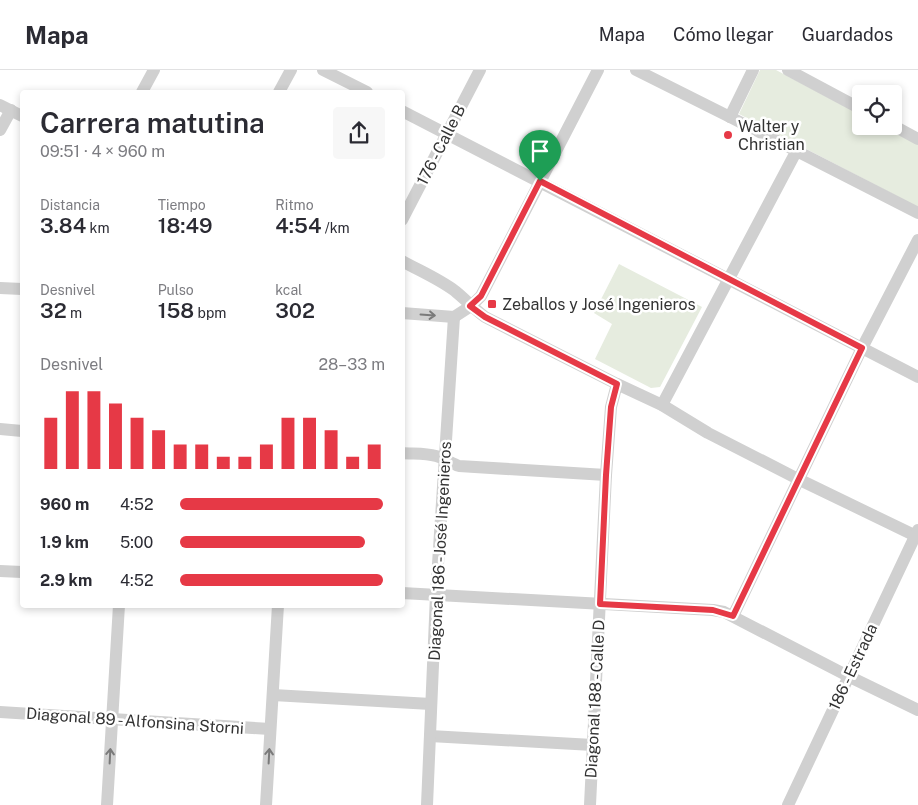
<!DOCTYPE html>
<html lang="es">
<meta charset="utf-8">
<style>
body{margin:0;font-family:"Public Sans",sans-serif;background:#f7f7f7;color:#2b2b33;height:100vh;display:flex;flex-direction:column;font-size:19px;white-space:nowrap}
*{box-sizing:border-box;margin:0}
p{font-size:16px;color:#7c7c81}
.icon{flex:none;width:28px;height:28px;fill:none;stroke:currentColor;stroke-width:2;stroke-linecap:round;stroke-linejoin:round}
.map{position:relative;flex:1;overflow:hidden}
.details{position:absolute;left:20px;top:20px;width:385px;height:518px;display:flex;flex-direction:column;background:#fff;border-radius:5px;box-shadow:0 2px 8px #0003}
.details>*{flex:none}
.controls{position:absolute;left:852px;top:15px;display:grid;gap:10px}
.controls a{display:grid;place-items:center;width:50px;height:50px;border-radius:5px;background:#fff;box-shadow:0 2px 8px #0003;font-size:25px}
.pin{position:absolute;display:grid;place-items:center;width:42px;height:42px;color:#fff;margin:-51px -21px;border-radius:50% 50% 50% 0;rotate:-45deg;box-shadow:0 0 5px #0007}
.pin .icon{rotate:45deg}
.round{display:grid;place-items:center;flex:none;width:52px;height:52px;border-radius:5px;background:#f7f7f7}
.summary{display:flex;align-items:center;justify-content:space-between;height:85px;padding:0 20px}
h1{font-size:28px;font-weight:600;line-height:38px}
.metrics{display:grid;grid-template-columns:repeat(3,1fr);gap:8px;height:85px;padding:5px 20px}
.metrics div{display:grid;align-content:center}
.metrics b{font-size:21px;font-weight:600}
.metrics small{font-size:14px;font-weight:400}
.metrics p{font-size:14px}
.chart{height:140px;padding:10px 20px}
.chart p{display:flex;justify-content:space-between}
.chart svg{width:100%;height:90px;margin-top:5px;stroke:#e63946;stroke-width:6}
ul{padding:0 20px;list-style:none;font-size:16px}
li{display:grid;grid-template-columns:80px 60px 1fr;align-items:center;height:38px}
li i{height:12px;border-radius:6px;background:#e63946}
header{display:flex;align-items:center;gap:30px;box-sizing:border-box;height:70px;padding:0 25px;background:#fff;border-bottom:1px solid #e1e1e2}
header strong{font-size:24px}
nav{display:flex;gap:28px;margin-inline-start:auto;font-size:18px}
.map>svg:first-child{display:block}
.green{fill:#e6ecdf}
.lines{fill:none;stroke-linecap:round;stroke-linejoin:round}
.minor{stroke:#d0d0d0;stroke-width:12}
.oneway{stroke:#7a7a7a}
.route-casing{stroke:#fff;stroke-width:10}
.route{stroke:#e63946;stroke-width:6}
.poi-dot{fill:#e63946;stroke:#fff;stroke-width:2}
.labels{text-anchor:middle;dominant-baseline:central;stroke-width:5;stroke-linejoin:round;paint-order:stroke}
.poi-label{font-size:16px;fill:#333;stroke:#fff;text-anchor:start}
.street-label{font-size:16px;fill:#333;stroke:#fff}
</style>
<header>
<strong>Mapa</strong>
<nav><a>Mapa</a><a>Cómo llegar</a><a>Guardados</a></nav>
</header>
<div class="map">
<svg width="918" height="735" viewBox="0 0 918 735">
<rect width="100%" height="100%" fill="#fff"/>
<g class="green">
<path d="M760,0H776L861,45V56H884L918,74V137L739,44Z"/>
<path d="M619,194L702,237L660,317L651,318L595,289L612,254L594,243Z"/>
</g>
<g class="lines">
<g class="minor">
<path d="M323,0L367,22"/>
<path d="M636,0L730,47L918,143"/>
<path d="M788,0L861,39"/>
<path d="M142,22L154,0"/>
<path d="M279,22L291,0"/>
<path d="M0,35L22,46"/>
<path d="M402,41L918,307"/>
<path d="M730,47L753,0"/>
<path d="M894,56L918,69"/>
<path d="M0,60L11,40"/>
<path d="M402,150L480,0"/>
<path d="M402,191C420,201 439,209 455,221C465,229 474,239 485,247L617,314L662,335L708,363L798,409L918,467"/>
<path d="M0,218L22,219"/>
<path d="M402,243L454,247"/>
<path d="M454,247L471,236L481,226L598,0"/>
<path d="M662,335L797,80"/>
<path d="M0,359L22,361"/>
<path d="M402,383C413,384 425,383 436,386C444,388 451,393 459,396L606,405"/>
<path d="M0,501L22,502"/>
<path d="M402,523L713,540L724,542L848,606L918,640"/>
<path d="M733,546L862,278L918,170"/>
<path d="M273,625L431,634"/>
<path d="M0,642L270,659"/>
<path d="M430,666L593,675"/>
<path d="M107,735L119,535"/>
<path d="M266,735L278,535"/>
<path d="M427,735L436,525L454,247"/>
<path d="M590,735L606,405L611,337L617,314"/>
<path d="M788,735L918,460"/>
</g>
</g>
<defs><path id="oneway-shaft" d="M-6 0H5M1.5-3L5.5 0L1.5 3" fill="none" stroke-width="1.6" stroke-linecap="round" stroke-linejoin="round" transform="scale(1.25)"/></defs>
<g class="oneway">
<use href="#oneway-shaft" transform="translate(428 245) rotate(4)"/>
<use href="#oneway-shaft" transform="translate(110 686) rotate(-87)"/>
<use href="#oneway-shaft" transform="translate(269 686) rotate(-87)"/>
</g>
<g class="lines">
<defs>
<path id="route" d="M540,111L862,278L733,546L713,540L600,534L606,405L611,337L617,314L485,247L470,236L481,226Z"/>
</defs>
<use href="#route" class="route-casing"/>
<use href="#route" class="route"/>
</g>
<g class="poi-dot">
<circle cx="728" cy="65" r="5"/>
<rect x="487" y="229" width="10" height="10" rx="2.5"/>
</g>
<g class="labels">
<g class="poi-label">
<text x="738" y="56">Walter y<tspan x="738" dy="18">Christian</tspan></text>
<text x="502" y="234">Zeballos y José Ingenieros</text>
</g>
<g class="street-label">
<text transform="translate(441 75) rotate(-63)">176 - Calle B</text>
<text transform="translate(440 481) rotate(-87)">Diagonal 186 - José Ingenieros</text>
<text transform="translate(853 597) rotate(-65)">186 - Estrada</text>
<text transform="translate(595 629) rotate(-87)">Diagonal 188 - Calle D</text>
<text transform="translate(135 651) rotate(4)">Diagonal 89 - Alfonsina Storni</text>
</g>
</g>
</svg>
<div class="controls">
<a><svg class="icon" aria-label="locate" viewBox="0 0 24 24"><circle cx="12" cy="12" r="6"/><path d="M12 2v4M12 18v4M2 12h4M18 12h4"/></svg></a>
</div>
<div class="pin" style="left:540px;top:111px;background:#1e9e55"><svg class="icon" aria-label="arrive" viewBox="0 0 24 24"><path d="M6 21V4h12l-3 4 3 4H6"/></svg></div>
<section class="details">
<div class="summary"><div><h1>Carrera matutina</h1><p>09:51 · 4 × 960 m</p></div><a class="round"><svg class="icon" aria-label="share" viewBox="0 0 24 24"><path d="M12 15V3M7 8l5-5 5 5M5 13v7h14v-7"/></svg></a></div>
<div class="metrics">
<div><p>Distancia</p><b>3.84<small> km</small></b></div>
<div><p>Tiempo</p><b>18:49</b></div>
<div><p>Ritmo</p><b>4:54<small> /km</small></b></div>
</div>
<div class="metrics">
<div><p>Desnivel</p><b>32<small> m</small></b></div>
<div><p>Pulso</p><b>158<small> bpm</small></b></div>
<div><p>kcal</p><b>302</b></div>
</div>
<div class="chart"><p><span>Desnivel</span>28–33 m</p>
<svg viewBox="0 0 160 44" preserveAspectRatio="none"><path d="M5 44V19M15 44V6M25 44V6M35 44V12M45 44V19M55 44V25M65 44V32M75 44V32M85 44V38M95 44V38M105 44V32M115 44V19M125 44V19M135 44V25M145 44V38M155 44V32"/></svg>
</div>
<ul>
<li><b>960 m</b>4:52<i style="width:99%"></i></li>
<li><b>1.9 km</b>5:00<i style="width:90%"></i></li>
<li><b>2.9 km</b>4:52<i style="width:99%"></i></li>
</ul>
</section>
</div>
